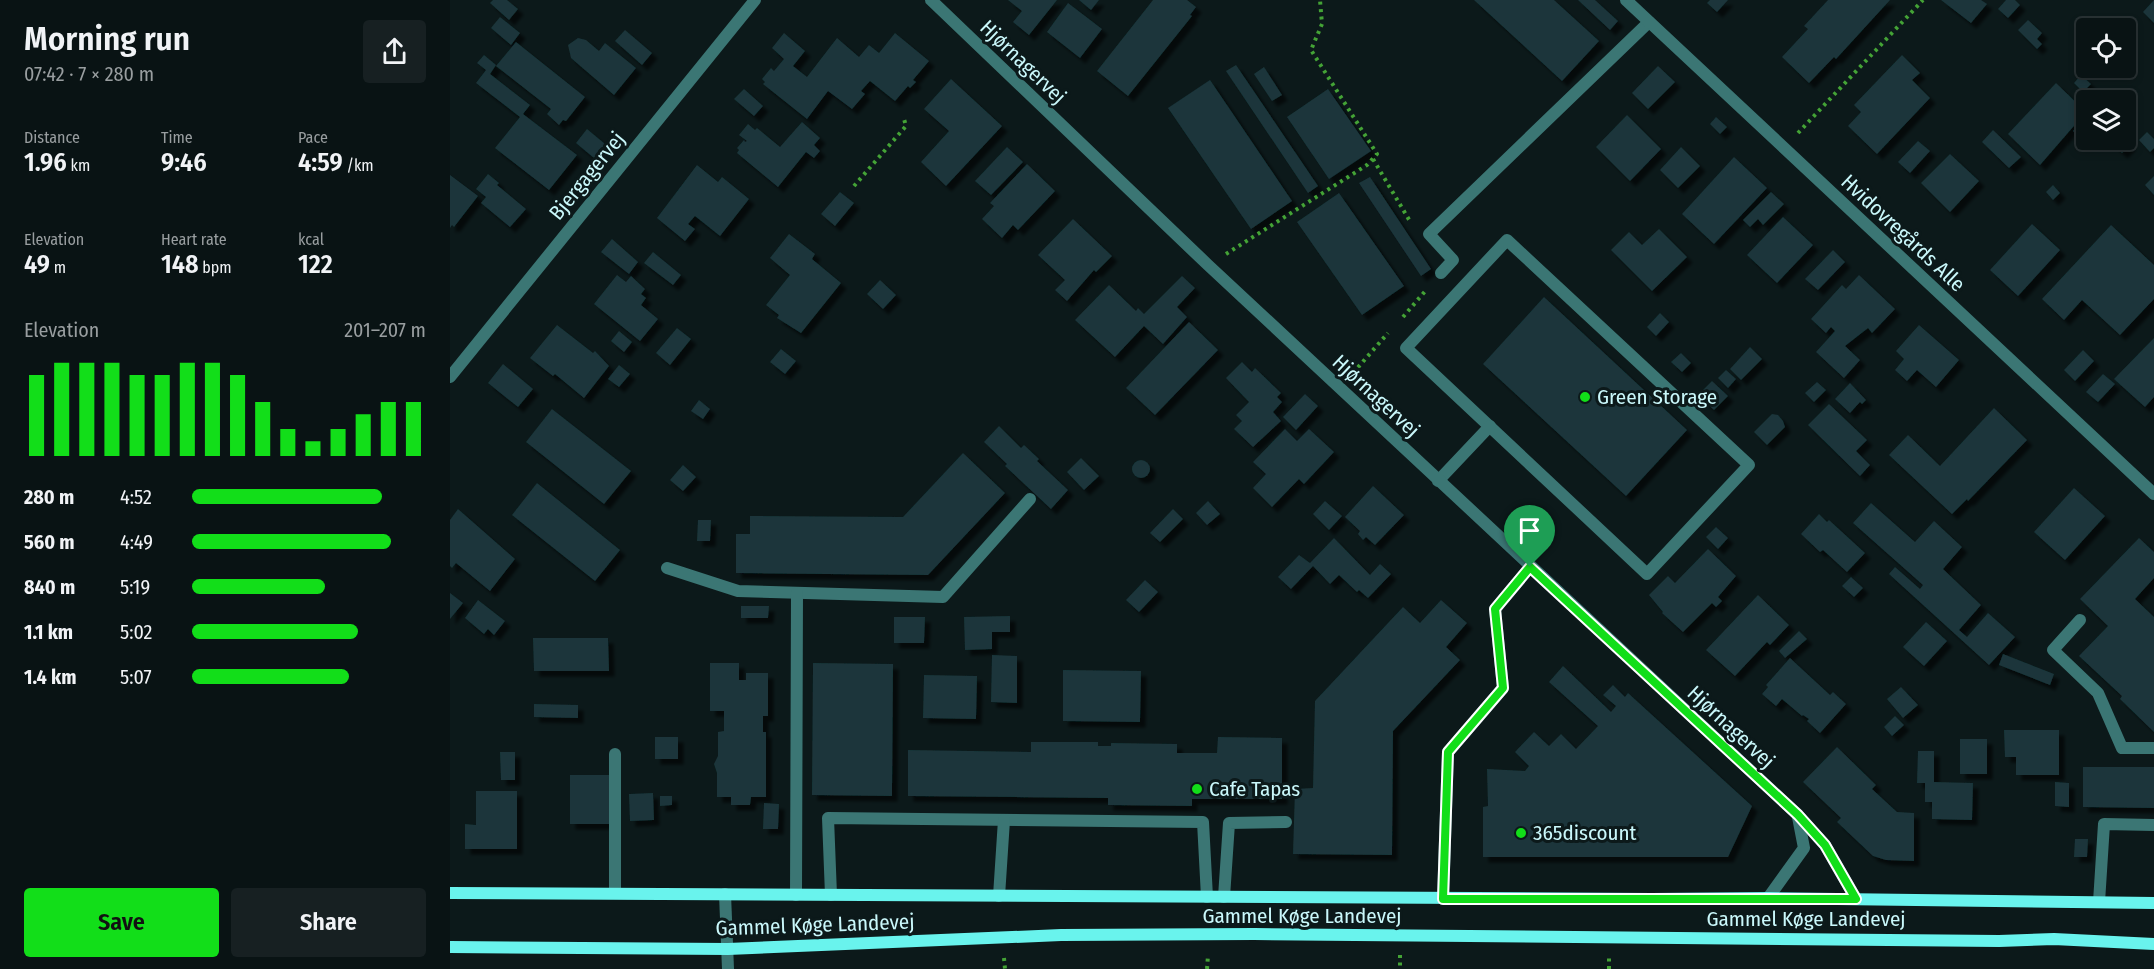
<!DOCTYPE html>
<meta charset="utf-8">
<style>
body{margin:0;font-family:"Fira Sans Condensed",sans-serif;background:#172022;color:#f1f3f6;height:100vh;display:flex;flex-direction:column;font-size:22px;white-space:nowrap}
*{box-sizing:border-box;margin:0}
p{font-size:20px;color:#999ea0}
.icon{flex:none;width:33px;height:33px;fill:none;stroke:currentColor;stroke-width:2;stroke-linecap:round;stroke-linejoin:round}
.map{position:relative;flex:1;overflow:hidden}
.panel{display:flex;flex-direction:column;background:#091314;width:450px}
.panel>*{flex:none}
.fabs{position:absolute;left:1626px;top:18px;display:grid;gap:12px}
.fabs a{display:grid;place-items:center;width:60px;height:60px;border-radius:6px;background:#091314;box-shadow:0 3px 9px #0003,0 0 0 2px #293234;font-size:30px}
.pin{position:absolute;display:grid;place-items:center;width:51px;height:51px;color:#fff;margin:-62px -26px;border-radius:50% 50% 50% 0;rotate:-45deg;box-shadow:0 0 6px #0007}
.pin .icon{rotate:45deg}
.round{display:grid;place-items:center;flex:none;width:63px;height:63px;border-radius:6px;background:#172022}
.head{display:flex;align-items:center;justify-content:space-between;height:102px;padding:0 24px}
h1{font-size:33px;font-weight:600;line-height:45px}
.figures{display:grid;grid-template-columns:repeat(3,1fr);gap:9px;height:102px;padding:6px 24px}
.figures div{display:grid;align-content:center}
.figures b{font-size:26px;font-weight:600}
.figures small{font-size:16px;font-weight:400}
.figures p{font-size:16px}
.chart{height:168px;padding:12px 24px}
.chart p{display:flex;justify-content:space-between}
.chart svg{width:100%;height:108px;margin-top:6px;stroke:#12de19;stroke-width:6}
.primary-button{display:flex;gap:12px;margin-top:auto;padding:12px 24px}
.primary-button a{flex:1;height:69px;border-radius:6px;background:#12de19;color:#111;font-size:24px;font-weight:600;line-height:69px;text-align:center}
.primary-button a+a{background:#172022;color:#f1f3f6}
ul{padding:0 24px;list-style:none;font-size:20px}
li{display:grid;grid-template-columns:96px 72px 1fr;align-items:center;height:45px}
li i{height:15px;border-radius:8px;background:#12de19}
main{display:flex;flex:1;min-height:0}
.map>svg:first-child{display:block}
.building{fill:#1a363a;filter:url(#shadow)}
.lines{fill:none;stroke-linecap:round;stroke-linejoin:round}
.path{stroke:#44a336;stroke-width:4;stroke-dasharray:3 4.5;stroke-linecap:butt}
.service{stroke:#3b7674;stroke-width:12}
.minor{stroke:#3b7674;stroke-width:12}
.secondary{stroke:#69f3ed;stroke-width:12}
.route-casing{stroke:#fff;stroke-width:12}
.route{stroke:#12de19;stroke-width:8}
.poi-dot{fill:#12de19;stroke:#0c191a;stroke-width:2}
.labels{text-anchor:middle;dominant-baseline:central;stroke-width:6;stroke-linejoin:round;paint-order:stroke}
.street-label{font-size:21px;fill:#caf8fb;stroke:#0c191a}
.poi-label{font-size:21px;fill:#caf8fb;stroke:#0c191a;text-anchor:start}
</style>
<main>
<section class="panel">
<div class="head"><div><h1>Morning run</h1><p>07:42 · 7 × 280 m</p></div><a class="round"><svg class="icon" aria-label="share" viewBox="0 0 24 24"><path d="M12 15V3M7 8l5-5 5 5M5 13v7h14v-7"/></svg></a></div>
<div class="figures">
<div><p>Distance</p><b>1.96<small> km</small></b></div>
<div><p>Time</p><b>9:46</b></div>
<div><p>Pace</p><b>4:59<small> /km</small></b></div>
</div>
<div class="figures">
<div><p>Elevation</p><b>49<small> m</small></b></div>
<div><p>Heart rate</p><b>148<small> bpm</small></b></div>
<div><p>kcal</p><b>122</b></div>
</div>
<div class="chart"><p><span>Elevation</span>201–207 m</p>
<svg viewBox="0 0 160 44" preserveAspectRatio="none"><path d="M5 44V11M15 44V6M25 44V6M35 44V6M45 44V11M55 44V11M65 44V6M75 44V6M85 44V11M95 44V22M105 44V33M115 44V38M125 44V33M135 44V27M145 44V22M155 44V22"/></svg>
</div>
<ul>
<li><b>280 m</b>4:52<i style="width:81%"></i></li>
<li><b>560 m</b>4:49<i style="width:85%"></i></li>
<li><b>840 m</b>5:19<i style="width:57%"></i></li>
<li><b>1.1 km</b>5:02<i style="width:71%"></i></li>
<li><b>1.4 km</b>5:07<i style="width:67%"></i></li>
</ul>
<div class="primary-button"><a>Save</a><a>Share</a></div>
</section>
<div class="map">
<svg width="1704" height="969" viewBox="0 0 1704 969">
<defs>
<filter id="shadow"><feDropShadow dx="5.5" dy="5.5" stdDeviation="1.5" flood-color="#0009"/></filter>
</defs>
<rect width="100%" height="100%" fill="#0c191a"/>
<g class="building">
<path d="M43,0H57L68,9L59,20L40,3Z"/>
<path d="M558,0H607L579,35L563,22L572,11Z"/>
<path d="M629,0H649L641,10Z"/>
<path d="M703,0H737L746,7L740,15L742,16L678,96L647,71Z"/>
<path d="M1024,0H1104L1149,41L1112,81Z"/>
<path d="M1128,0H1145L1168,21L1160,30Z"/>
<path d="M1260,0H1278L1267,12L1257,3Z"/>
<path d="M1378,0H1440L1386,59L1384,57L1359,83L1332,57L1358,29L1354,26Z"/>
<path d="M1491,0H1531L1537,4L1521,23Z"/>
<path d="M1556,0H1565L1570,5L1558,18L1548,9Z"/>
<path d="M1704,0V23L1693,12Z"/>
<path d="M618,3L652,29L630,58L597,32Z"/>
<path d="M50,17L70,33L61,45L41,28Z"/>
<path d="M1578,20L1592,33L1587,39L1592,44L1587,49L1568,30Z"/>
<path d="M175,30L202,53L192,65L165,41Z"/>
<path d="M334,33L355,51L343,66L357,77L387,38L409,57L419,45L429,53L445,33L479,61L463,80L466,82L460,88L458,86L445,101L420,81L411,91L415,94L402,109L378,91L357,119L313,84L315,82L312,79L321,68L324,71L334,59L322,48Z"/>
<path d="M128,38L136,40L149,51L155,43L186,68L164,95L121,58L118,45Z"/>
<path d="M1630,38L1636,40L1634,53L1625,48Z"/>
<path d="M66,42L135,97L116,121L113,120L109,125L97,114L101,109L46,66Z"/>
<path d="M34,55L46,65L40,74L80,105L73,114L127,155L99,190L45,148L70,117L26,83L36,70L27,63Z"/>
<path d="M1452,55L1470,73L1462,80L1480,98L1427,154L1398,126L1411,112L1404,105Z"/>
<path d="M786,65L868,186L858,193L776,71Z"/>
<path d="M1208,66L1225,82L1198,109L1182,93Z"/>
<path d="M814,67L832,95L822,101L804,74Z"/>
<path d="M1631,75L1641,84L1633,92L1624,83Z"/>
<path d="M501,79L552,126L496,186L471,162L499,131L474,109Z"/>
<path d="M760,80L842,201L801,229L718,108Z"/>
<path d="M1606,83L1636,112L1590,165L1558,134Z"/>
<path d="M294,89L313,106L304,116L284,99Z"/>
<path d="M878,89L921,151L879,179L837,117Z"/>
<path d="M1177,115L1211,149L1180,181L1146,147Z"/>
<path d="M1266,117L1277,127L1270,134L1260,124Z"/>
<path d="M1636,117V140L1635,142L1623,131Z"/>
<path d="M352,122L370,138L364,145L370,151L364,158L356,152L328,187L287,153L289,150L287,148L294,140L295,142L297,141L289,135L298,124L305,130L307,128L330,147Z"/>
<path d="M137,129L155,144L144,158L126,143Z"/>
<path d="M1543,130L1571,157L1559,168L1532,142Z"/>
<path d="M1697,132L1704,139V148L1700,152L1689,140Z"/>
<path d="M1667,140H1673L1680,145L1672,153L1663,144Z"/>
<path d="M1468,141L1480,151L1460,173L1448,162Z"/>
<path d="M557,147L573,162L541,195L525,181Z"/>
<path d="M1231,147L1250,166L1228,188L1210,170Z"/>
<path d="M1500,154L1529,181L1500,212L1471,183Z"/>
<path d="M1284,157L1317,188L1264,244L1232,214Z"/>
<path d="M577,164L605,191L568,230L563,225L552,238L532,219L544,206L540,203Z"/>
<path d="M247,165L268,182L272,177L299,199L270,236L245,216L238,224L245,229L235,241L207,218Z"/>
<path d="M38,174L49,183L47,185L76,209L60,227L31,203L36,197L26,189Z"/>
<path d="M0,175L28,196L4,227L2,225L0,228Z"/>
<path d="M1704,176V195L1695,185Z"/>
<path d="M920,177L981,269L971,276L909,183Z"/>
<path d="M1603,185L1610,193L1603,200L1596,192Z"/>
<path d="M390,192L404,203L385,226L371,214Z"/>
<path d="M1321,192L1334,204L1313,225L1308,219L1300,227L1293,220Z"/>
<path d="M889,193L954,286L912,315L847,222Z"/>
<path d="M1333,217L1363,245L1327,283L1297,255Z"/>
<path d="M623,219L662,256L646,272L644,270L617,301L605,290L615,280L588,255Z"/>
<path d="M1582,224L1610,250L1568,296L1540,270Z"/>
<path d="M1661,225L1704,265V299L1670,335L1632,300L1614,320L1592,299Z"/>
<path d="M1209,229L1237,257L1202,291L1161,250L1179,232L1192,245Z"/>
<path d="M339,234L365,254L362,259L391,283L351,333L327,318L329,315L316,305L340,275L320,258Z"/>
<path d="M162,239L188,262L179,274L151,252Z"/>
<path d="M1383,250L1395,262L1368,290L1355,279Z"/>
<path d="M203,252L231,275L223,285L194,263Z"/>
<path d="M167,275L176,282L181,276L195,289L191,294L196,298L191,305L208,319L190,341L144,304Z"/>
<path d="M1409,275L1445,309L1422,333L1418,328L1395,346L1410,360L1394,378L1366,352L1385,331L1381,327L1376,333L1361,319L1392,285L1396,289Z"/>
<path d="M732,276L745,288L727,307L737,317L713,344L694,326L665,357L625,320L659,285L686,311L688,308L694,314Z"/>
<path d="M430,280L446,295L433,309L417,294Z"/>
<path d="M1094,297L1237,430L1176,496L1033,364Z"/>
<path d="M1210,313L1219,322L1206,336L1197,327Z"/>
<path d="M739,322L768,350L705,415L676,388Z"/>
<path d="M107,325L143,353L145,351L159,366L134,398L105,374L103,376L80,358Z"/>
<path d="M1469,325L1509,360L1486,387L1467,370L1457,381L1445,370L1454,359L1446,351Z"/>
<path d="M227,328L241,339L220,365L206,353Z"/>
<path d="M169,331L182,342L174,352L161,341Z"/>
<path d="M1704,338V397L1695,407L1664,379Z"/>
<path d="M1300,347L1312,359L1291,380L1280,369Z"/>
<path d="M331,349L346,361L335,374L320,362Z"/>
<path d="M1633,350L1644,361L1625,381L1614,370Z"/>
<path d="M1231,353L1241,363L1232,372L1221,362Z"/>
<path d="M792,362L802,372L805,368L831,393L827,397L832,402L823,412L831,421L803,447L784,429L792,421L786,415L799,402L776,378Z"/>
<path d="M53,364L83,389L68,407L38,383Z"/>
<path d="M169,365L180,374L169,387L158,379Z"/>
<path d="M1276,370L1286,379L1278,388L1268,378Z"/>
<path d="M1653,374L1665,384L1648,402L1636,392Z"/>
<path d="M1262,381L1278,396L1264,410L1248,395Z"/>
<path d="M1367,382L1376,390L1364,402L1355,393Z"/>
<path d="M1400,383L1416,400L1412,404L1410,402L1400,413L1385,399Z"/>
<path d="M855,394L868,406L846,430L833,417Z"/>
<path d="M249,400L260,409L253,419L241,411Z"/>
<path d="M1379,404L1417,440L1406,451L1420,465L1410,476L1358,425Z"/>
<path d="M1544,408L1577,440L1518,501L1517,499L1502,514L1439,455L1458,435L1490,466Z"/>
<path d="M102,409L181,471L154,504L76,442Z"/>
<path d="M1322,414L1328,415L1333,421L1335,427L1317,445L1304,432Z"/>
<path d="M549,426L571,448L574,445L589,459L587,461L618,490L601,509L555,466L557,464L534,442Z"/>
<path d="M835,429L847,441L859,429L884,452L854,484L849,479L822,507L803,488L816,474L803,462Z"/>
<path d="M513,453L555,493L478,575L286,573V534H300V516L453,517Z"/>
<path d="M631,458L649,476L634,490L617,472Z"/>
<circle cx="691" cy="469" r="9"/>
<path d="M233,465L246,477L233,491L220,480Z"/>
<path d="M87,483L170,550L145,581L62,515Z"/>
<path d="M923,486L954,515L925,545L916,537L913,540L908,534L910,531L895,517Z"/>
<path d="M1624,488L1655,516L1615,560L1584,532Z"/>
<path d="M758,501L770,514L757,525L746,513Z"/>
<path d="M875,501L892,516L879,530L863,514Z"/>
<path d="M1421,503L1465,542L1484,521L1512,547L1493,569L1531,605L1509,630L1517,637L1538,613L1565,637L1539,665L1439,574L1445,567L1470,589L1473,585L1403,523Z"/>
<path d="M8,509L65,559L40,591L6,563L2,568L0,566V520Z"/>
<path d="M723,509L733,519L710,542L700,533Z"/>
<path d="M1369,514L1377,522L1379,520L1415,553L1397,572L1373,550L1370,552L1351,534Z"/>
<path d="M248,520H261L260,541H247Z"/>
<path d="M1266,527L1278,538L1268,549L1256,537Z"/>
<path d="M884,538L920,575L930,564L941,574L918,598L909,590L907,592L889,575L880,584L863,566L841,589L828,577L849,555L860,563Z"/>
<path d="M1689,538L1704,552V578L1685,599L1704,617V732L1670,699L1672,696L1629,656L1658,626L1630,599Z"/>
<path d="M1258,549L1286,576L1268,597L1272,601L1266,607L1262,603L1233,632L1212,613L1213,612L1199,595L1218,576L1225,583Z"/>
<path d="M1401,577L1413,588L1404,597L1392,586Z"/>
<path d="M695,580L708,592L689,612L676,600Z"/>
<path d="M0,593L13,603L0,619Z"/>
<path d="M1308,595L1339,625L1320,645L1317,642L1285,676L1256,650Z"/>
<path d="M28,600L55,621L44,635L38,629L34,634L15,618Z"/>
<path d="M991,600L1017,623L996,647L1010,660L943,731L942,855L843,854L845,789L863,788L865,701L953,607L970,623Z"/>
<path d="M291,606H319L318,618H291Z"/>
<path d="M560,616V632H542V649L515,650L514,617Z"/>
<path d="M444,617H475L474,643H444Z"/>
<path d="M1476,622L1497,641L1474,666L1453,647Z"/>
<path d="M1349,631L1357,639L1335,658L1329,651Z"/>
<path d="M83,638H158L159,671H84Z"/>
<path d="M1553,654L1604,674L1600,685L1549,665Z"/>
<path d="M542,655L567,656V703L541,702Z"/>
<path d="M1340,658L1380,695L1383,692L1396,704L1370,733L1357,721L1359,719L1353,715L1352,716L1332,699L1326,706L1312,694L1318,687L1316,685Z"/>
<path d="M260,663H289V680H296V673H318V716H313V732H316V797H301L300,805H281V797H267V773L264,764L268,756V732L274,731V711H260Z"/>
<path d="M363,663L443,664L442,796L362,795Z"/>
<path d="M1113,666L1161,712L1166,706L1153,695L1163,685L1175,697L1178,693L1302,806L1278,857H1033V807L1038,806L1037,769L1075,771L1079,766L1065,752L1084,732L1099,746L1111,734L1126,749L1148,726L1099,682Z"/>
<path d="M613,670L691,671L690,722L613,721Z"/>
<path d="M474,675L527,676L526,719L473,718Z"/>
<path d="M1451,687L1468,705L1453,718L1437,699Z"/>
<path d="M84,704L128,705V718L84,717Z"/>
<path d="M1445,716L1454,725L1442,736L1434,727Z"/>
<path d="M1554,730H1609V775H1566V757H1555Z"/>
<rect x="205" y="737" width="23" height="22"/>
<path d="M768,737L832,738V799H742V806L658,805V798L458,796V750L581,752V742H648V746H661V743L727,744V753H767Z"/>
<rect x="1510" y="739" width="27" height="35"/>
<path d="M1387,747L1426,785L1422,789L1447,812L1464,813V861L1436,860L1423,856L1387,822L1391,818L1353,782Z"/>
<path d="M1468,751H1484V782L1523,783L1522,820L1482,819V802H1475V783H1467Z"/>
<path d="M50,752H65V780H51Z"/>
<path d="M1633,767H1704V808L1633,807Z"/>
<rect x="120" y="775" width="41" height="49"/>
<path d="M1605,782L1619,783V807L1605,806Z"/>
<path d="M26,791H67V849H15V824L26,825Z"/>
<path d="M203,793L204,820L180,821L179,794Z"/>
<path d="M210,796H222V805L210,806Z"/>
<path d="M314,803L329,804L328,829H313Z"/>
<path d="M1625,839H1638L1637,857H1624Z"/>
</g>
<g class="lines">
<g class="path">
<path d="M1348,133L1473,0"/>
<path d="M923,159L961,223"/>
<path d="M404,186L456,126L454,119"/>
<path d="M776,254L917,165L927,154L861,50L872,24L870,0"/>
<path d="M953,317L977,289"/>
<path d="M903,373L938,333"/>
<path d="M950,955V969"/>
<path d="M554,958L555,969"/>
<path d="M757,969L758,955"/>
<path d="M1159,969V958"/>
</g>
<g class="service">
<path d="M1057,240L1299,465L1197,574L956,348Z"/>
<path d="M991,273L1003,260L979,234L1199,22"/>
<path d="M988,481L1040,426"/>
<path d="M217,568L288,591L493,597L580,499"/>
<path d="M1630,620L1603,650L1648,693L1672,748H1704"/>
<path d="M165,893V754"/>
<path d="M346,895L347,593"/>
<path d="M381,895L378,818L753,822L757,897"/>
<path d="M549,896L554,820"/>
<path d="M774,897L779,823L836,822"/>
<path d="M1649,902L1654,824L1704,825"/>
</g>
<g class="minor">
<path d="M481,0L758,265L1348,815L1375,845L1406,899"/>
<path d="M1176,0L1704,494"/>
<path d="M0,377L305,0"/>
<path d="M275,894L278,969"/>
<path d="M1318,898L1354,848L1348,817"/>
<path d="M993,899L998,752L1053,688L1045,609L1080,567"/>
</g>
<g class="secondary">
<path d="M0,893L1202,899L1318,898L1704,903"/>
<path d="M0,947L278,949L611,935L804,934L1549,941L1604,939L1704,944"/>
</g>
</g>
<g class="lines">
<defs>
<path id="route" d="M1080,567L1348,815L1375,845L1406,899H993L998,752L1053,688L1045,609Z"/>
</defs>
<use href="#route" class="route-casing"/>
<use href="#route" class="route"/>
</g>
<g class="poi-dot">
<circle cx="1135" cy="397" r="6"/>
<circle cx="747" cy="789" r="6"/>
<circle cx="1071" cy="833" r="6"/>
</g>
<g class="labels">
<g class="street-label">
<text transform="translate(573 62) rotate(44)">Hjørnagervej</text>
<text transform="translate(137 176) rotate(-51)">Bjergagervej</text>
<text transform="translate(1453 233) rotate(43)">Hvidovregårds Alle</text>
<text transform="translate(926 396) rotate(43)">Hjørnagervej</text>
<text transform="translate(1281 727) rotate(43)">Hjørnagervej</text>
<text x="852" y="916">Gammel Køge Landevej</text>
<text x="1356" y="919">Gammel Køge Landevej</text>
<text transform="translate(365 925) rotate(-2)">Gammel Køge Landevej</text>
</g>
<g class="poi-label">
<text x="1147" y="397">Green Storage</text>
<text x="759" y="789">Cafe Tapas</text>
<text x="1083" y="833">365discount</text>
</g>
</g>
</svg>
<div class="fabs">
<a><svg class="icon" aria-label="locate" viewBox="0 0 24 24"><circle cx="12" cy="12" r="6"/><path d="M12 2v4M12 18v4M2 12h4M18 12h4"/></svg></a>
<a><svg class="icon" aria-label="layers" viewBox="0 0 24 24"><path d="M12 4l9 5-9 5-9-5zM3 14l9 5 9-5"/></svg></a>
</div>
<div class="pin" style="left:1080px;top:567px;background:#1e9e55"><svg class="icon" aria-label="arrive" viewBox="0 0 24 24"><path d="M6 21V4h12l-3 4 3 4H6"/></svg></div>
</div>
</main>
